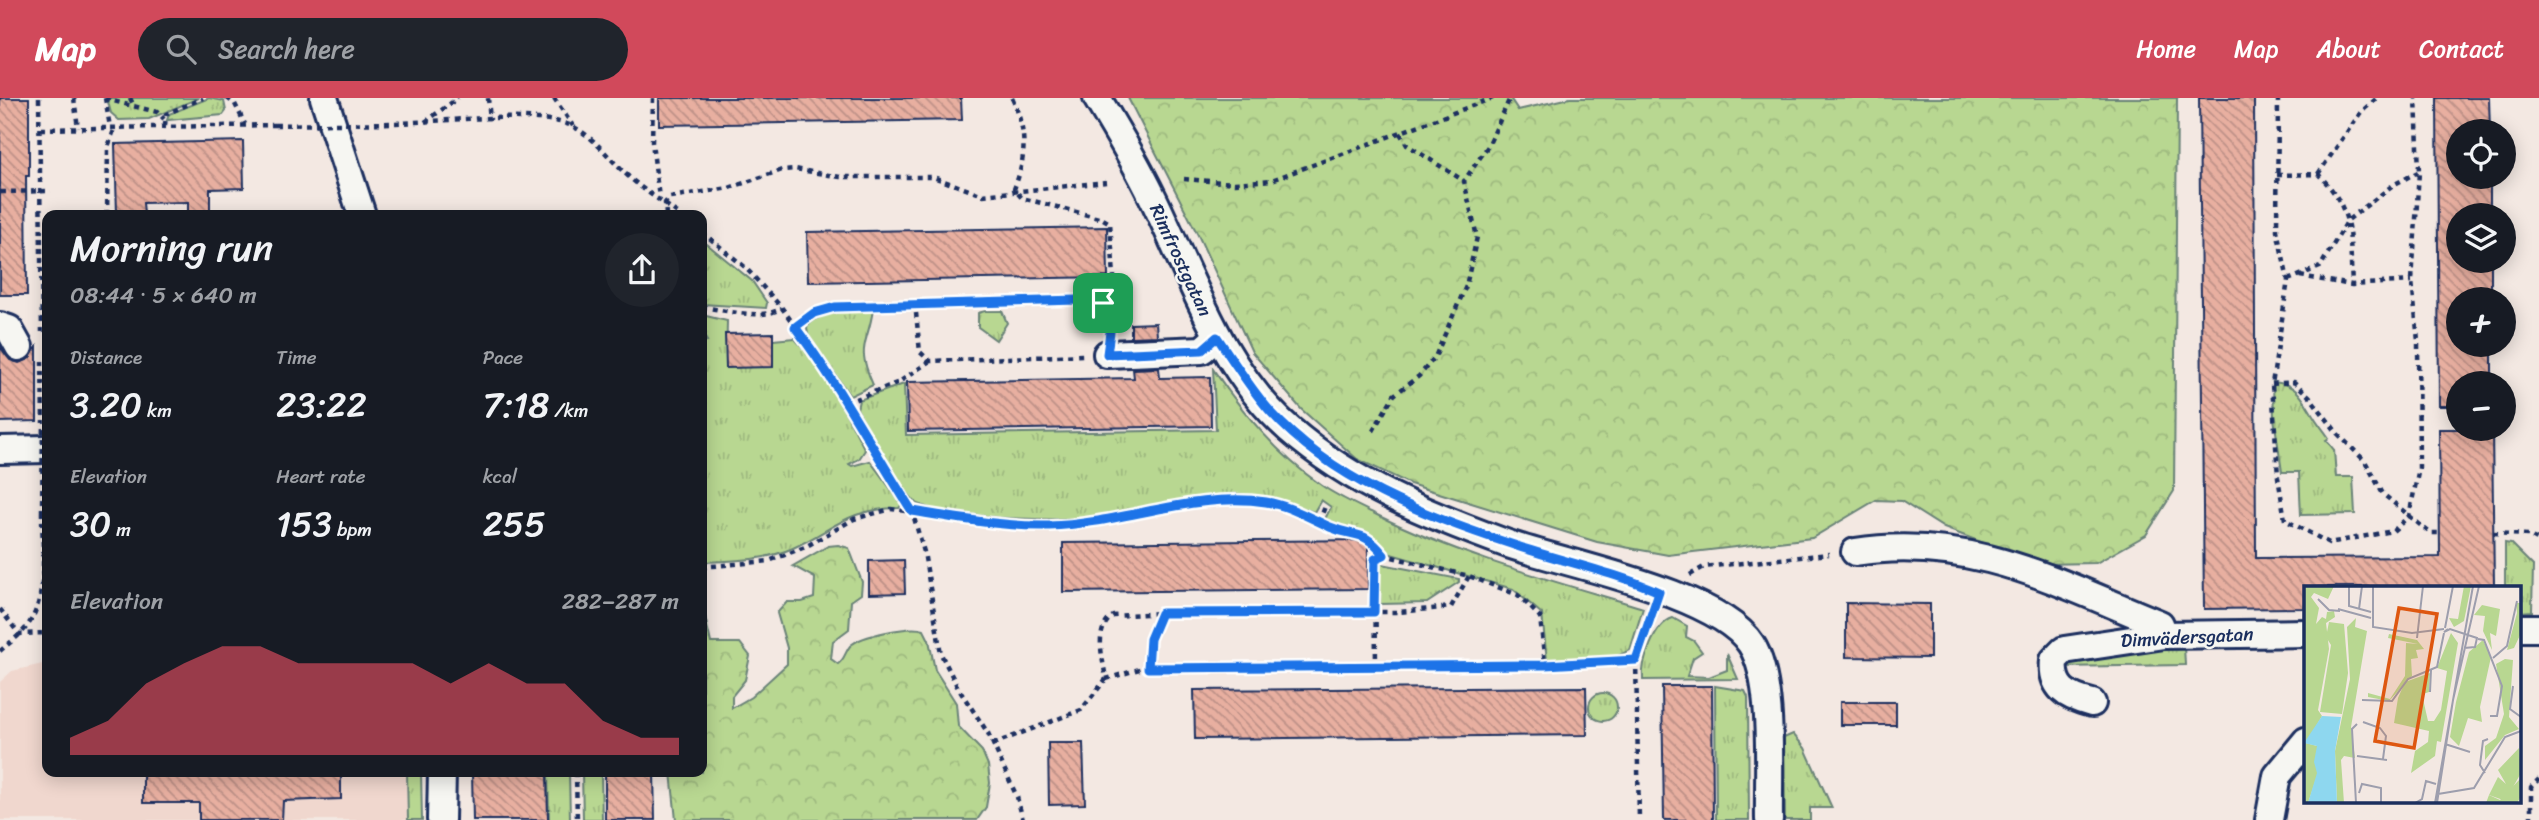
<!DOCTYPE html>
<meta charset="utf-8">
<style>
body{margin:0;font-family:Sriracha,sans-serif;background:#20242c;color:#f1f3f6;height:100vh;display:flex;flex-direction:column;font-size:26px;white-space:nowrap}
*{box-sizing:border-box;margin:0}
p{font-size:23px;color:#9ea1a6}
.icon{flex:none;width:38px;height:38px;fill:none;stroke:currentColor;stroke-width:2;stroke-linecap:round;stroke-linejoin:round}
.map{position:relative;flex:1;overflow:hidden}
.panel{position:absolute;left:42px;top:112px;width:665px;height:567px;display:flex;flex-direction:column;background:#171b24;border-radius:14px;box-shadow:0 4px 18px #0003}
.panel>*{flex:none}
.buttons{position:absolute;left:2446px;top:21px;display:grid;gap:14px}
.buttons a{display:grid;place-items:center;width:70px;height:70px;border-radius:50%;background:#171b24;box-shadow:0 4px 18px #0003;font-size:35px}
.pin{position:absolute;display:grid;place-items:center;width:60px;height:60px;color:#fff;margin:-30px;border-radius:14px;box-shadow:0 4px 10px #0006}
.round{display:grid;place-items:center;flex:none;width:74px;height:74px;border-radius:37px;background:#20242c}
.overview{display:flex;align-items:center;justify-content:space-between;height:119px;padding:0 28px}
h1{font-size:38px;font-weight:600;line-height:52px}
.figures{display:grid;grid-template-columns:repeat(3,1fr);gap:10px;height:119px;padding:7px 28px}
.figures div{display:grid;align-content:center}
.figures b{font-size:35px;font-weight:600}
.figures small{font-size:19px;font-weight:400}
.figures p{font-size:19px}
.chart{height:196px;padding:14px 28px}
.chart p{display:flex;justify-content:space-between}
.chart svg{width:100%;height:126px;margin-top:7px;fill:#d1495b;opacity:.7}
header{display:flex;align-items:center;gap:42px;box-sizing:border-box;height:98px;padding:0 35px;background:#d1495b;color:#fff}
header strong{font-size:33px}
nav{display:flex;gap:38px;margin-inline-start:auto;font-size:24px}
.search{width:490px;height:63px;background:#20242c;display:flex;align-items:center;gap:18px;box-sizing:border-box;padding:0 24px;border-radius:38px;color:#9ea1a6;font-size:26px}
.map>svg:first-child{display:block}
.built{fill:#f0d7ce}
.grass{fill:url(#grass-tufts);stroke:#6a8378;stroke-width:2}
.forest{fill:url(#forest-crowns);stroke:#6a8378;stroke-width:2}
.building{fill:url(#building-back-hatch);stroke:#1b2f5e;stroke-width:2}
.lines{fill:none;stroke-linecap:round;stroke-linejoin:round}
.minor-casing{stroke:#1b2f5e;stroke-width:32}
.path{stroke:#1b2f5e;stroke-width:4.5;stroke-dasharray:5 5;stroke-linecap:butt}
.minor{stroke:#f6f6f2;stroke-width:26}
.path-bridge{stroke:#1b2f5e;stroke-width:4.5;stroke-dasharray:5 5;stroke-linecap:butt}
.route-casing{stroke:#fff;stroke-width:14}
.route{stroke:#1a73e8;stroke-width:9}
.labels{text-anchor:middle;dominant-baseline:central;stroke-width:5;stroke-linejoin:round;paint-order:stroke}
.street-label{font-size:19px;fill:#1b2f5e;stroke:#f6f6f2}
.inset-road{fill:none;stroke:#9d9ead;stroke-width:2}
.view{fill:#de5710;fill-opacity:0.15;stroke:#de5710;stroke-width:3.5}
.inset-edge{fill:none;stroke:#1b2f5e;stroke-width:3.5}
</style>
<header>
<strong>Map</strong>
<div class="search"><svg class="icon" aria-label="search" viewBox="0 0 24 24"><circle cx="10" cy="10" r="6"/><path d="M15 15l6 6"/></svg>Search here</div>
<nav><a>Home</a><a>Map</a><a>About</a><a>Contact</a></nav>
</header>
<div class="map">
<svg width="2539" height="722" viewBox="0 0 2539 722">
<defs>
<pattern id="grass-tufts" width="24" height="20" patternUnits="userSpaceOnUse" patternTransform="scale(1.75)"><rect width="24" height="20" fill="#b8d791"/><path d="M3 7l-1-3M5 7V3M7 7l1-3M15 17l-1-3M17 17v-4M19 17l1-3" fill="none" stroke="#9eb97f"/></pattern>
<pattern id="forest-crowns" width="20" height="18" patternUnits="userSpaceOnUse" patternTransform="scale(1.75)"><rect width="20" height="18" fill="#b8d791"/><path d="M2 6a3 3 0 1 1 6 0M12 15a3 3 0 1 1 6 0" fill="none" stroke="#9eb97f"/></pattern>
<pattern id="building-back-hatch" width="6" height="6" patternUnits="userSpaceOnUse" patternTransform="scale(1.75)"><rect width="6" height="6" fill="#e8afa0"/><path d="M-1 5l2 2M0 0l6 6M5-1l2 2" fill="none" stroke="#bb8f86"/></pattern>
</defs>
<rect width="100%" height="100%" fill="#f3e8e2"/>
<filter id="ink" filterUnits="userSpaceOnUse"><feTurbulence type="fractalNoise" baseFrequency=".0143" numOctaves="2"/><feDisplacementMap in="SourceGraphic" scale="14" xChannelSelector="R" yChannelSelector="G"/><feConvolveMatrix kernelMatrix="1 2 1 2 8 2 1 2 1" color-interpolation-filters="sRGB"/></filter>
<g filter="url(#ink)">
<path class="built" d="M47,565V674H417V722H0V584L12,573Z"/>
<g class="grass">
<path d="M107,0H199L149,21L119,22L111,15Z"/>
<path d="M209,0L224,3L226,13L223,17L167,22L169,16Z"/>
<path d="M702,142L752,183L767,205L766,210L702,206Z"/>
<path d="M873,211C868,248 855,246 873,287L850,298L808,238L807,229C819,211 854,213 873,211Z"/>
<path d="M985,213H1002L1007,225L996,242L978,229V215Z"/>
<path d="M702,217L727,223L726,269L773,242L794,240C826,271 845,314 865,352L859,361L849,366L852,368L870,363L902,406L899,410C847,411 836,430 793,450C764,463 733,463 702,464V244L707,243L702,235Z"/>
<path d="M1213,271C1242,314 1278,357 1321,387C1338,399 1359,408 1377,417C1462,459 1554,483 1643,510L1630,552L1614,560L1547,562L1542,516L1513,491L1384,454L1366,434L1345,432L1325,421L1331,409L1321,402L1314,414L1266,400L1237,396L1179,403L1115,418L1074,422L998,420L935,413L916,405L907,395L880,355L857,311L859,302L904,286L906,337L1216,332Z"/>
<path d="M2273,284C2297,286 2302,299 2313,317C2318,326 2324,332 2329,340L2326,342L2334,352L2336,379H2353L2355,416L2301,417L2299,374H2282L2274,320Z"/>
<path d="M2505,445L2511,446L2533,468L2532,513L2520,514V489H2505Z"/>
<path d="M1377,465L1459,481V484L1427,505L1380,506Z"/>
<path d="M1673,520L1687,528L1686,539L1694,543L1702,554L1693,560L1687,578L1709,579L1727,572V556L1738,581L1643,582C1641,565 1654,526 1673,520Z"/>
<path d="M2184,548L2185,567L2057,569L2082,559Z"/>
<path d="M1715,588L1745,593L1748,599L1749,722H1716Z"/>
<circle cx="1603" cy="609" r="14"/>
<path d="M1793,636L1805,650L1832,710H1810V722H1785L1784,640Z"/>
<path d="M407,674H421L422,722H408Z"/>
<path d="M548,674H569L570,722H549Z"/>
<path d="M582,674H601L602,721H583Z"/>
</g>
<g class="forest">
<path d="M1128,0H1510L1518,12L1570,0H2177L2174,393L2146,437L2096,465L2039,466L1944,430L1901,403L1876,402L1812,440L1668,457L1597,444L1410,386L1357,361L1301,311L1252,254L1199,139Z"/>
<path d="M838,447L849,450L862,484L861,496L851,503L849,531L833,543L831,561L838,566C845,561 845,554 850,548C861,537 911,527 924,532L929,542L935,572L956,605L958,628L982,653L988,667L990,685L986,709L977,722H676L671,674H702V505L711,545H740L750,558L745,582L732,598V610L751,599L787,566V550L777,515L787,504H802L814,500L815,480L793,468L828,448Z"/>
</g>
<g class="building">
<path d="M0,0H29V78H26L27,197H0Z"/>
<path d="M659,0H961L962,22L659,27Z"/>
<path d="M2199,0H2254L2256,460L2440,459L2439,331H2492L2494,489H2306V510L2204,511Z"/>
<path d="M2437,0H2489L2490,33H2459V79H2490V117H2459V163H2491V201H2459V247H2492V285H2459V308H2439Z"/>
<path d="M243,43L244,90L210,91V117H188V104L143,105L144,115L117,116L115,46Z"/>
<path d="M1107,129L1108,179L808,184L807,134Z"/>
<path d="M1156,225L1157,238L1131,239V226Z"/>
<path d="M773,235V269L726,270L725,236Z"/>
<path d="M0,249L10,262L19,265L27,262L37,249V323L0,324Z"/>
<path d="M1159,270L1160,280L1210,279L1211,328L908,333L907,284L1134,280L1133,271Z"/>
<path d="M1368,442V491L1063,494V445Z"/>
<path d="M904,462L905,495L869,496V463Z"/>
<path d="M1846,505L1930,506V560L1846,559Z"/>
<path d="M1662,588H1712L1713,722H1664Z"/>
<path d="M1586,589L1587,637L1195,641L1194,592Z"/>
<rect x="1840" y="604" width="56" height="23"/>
<path d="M1048,645H1083L1085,706L1049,707Z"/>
<path d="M143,674H341V701L283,703L282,722H199V705H143Z"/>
<path d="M472,674H547L548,722H473Z"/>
<path d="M605,674H654L655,722H605Z"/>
</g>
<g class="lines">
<defs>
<g id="minor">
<path d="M324,0L362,117"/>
<path d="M1097,0C1117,33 1136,65 1153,100C1192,180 1220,270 1289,331C1353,387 1429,417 1508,446C1567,466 1718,495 1751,546C1775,582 1768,677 1769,722"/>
<path d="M0,228L9,231L19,249"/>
<path d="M1107,256L1202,252L1217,239"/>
<path d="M0,352L47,351"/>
<path d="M1855,454C1970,436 2056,484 2160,526L2164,537"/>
<path d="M2520,530H2539"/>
<path d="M2092,605C2067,599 2051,590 2054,562L2064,552L2164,537L2306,535"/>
<path d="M441,722L442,674"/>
<path d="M2269,722L2277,678L2306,643"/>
</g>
</defs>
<use href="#minor" class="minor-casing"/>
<g class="path">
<path d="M39,0L42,234"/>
<path d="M74,0L78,30"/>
<path d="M105,0L110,29"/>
<path d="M130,0L134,8"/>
<path d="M227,0L235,6L245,26"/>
<path d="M488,0L490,22"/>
<path d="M554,0L573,28"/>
<path d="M653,0L652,44L659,100"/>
<path d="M1012,0C1027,33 1027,58 1014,91L1022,100L1103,121L1110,125L1114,178L1103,205"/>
<path d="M2278,0L2277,132L2288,182L2272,286L2278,379L2285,422L2329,445L2393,433L2409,418L2419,370L2418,243L2412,183L2419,74L2416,0"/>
<path d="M105,1L157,14L164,21"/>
<path d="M425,24L458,0"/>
<path d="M395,25C439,24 535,12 572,28C595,39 610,62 628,78C644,93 663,104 680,117"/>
<path d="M165,28L166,16L203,0"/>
<path d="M41,31L275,27"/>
<path d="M1400,35L1407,47L1464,83"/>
<path d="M2318,76L2361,14L2377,0"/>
<path d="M2277,77L2318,76C2355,113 2349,138 2352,187"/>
<path d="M1184,81L1235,85L1272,82L1493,0"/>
<path d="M1,94L51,93"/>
<path d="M107,117L108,49L115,29"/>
<path d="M666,117L665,105L670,99L729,90L782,72L795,71L840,79H933L983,97L1106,84"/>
<path d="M702,134L745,169L782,210L834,283L876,358L912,413L924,454L941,556L958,590L988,635L1017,699L1023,722"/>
<path d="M2300,178L2352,187L2412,183"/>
<path d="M2288,182L2320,169L2348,122L2393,87L2418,74"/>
<path d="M915,205L920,254L930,263L1084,257"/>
<path d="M702,209C725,212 762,223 782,210"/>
<path d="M795,229L814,215L835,209L1077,202L1103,205L1109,229"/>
<path d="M42,263L43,322"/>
<path d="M2272,286L2294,284L2310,299L2338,336L2365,363L2383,396L2430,435H2440"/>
<path d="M846,305L899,284L930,263"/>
<path d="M1373,333L1394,297L1419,278L1435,259L1466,188L1477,139L1464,83L1488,48L1510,0"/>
<path d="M1319,424L1326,406"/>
<path d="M2493,435L2528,437L2539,443"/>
<path d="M702,469L769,463L805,449L854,421L891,411L977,424L1049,428L1129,420L1213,402L1269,404L1342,434L1371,441L1384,457L1469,478L1518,497L1540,519L1545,567L1636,562L1652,515"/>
<path d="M1690,477L1704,469L1829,456"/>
<path d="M0,511L19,536L47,535"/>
<path d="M0,553C9,545 21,537 28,527C49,497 42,450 42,415"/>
<path d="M1636,562L1639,722"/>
<path d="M1376,569L1375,461L1384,457"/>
<path d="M1148,571L1150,541L1161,515"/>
<path d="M1106,581L1143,570L1545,567"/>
<path d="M993,646L1081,612L1106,581C1103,560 1093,532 1113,518L1161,515L1399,514L1451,509L1469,478"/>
<path d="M576,674L577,722"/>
<path d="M2531,722V689L2539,681"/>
</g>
<use href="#minor" class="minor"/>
<g class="path-bridge">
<path d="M275,27L395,25"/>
<path d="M42,415L43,322"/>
</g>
</g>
</g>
<g class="lines" filter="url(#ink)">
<defs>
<path id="route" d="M1077,202L1103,205L1110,234L1107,256L1202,252L1217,239C1234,264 1250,290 1270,313C1332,382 1425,418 1511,446C1560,463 1611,473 1659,494L1636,562L1545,567L1148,570L1150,541L1161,515L1374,514L1375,461L1384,457C1362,430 1358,441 1330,429C1310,420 1288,407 1266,404C1195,393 1122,426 1049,428C1004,429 957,420 912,413C873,352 839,287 795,229L814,215L835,209Z"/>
</defs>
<use href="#route" class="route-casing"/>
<use href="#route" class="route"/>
</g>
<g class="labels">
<g class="street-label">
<text transform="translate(1181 162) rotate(65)">Rimfrostgatan</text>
<text transform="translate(2187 539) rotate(-3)">Dimvädersgatan</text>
</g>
</g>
<g transform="translate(2304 488)">
<rect width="217" height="217" fill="#f3e8e2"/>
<path d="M85,48L113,54L120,63L112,64L114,72L107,73L108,90L85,115L64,111V107L86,113L101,90L102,57L114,58L84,52ZM217,192V217L216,212L213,217H182L185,209L196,214Z" fill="#b8d791"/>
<path d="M0,0H30L24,13L10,7L7,11L15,22L12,38L18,31L22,33L23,26L30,25L31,31L22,37L25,63L14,124L18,130L2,157L13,160L14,187L4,217H0ZM160,0H167L160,35L150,41L145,32L154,33ZM212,17H217V47L210,62L203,64L213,27ZM178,19L196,23L192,50L186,47L188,64L179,45L181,30L170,29ZM52,32L51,41L63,45L47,141L51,172L40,170L37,174L40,217H33L31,165L46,93L43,41ZM147,47L154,57L137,156L133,155L131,170L107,187L111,165L124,156L125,145L90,137L94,112L101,96L126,87L125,106L119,108V113L124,135H130L137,124L143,85L133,82ZM179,54L187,71L176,121L178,136L164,132L155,160L146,151L152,116L165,66ZM201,73L209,74L205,131L215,143L201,149L181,174V160L192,152L200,128L192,78ZM215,162L217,187L205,208L199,214L185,209L194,191L202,198L194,184Z" fill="#b8d791"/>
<path d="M25,36L40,38L44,87L38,128L16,126L27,59L22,51Z" fill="#b8d791"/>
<path d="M18,130L37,131L31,165L33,217H4L13,187L10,176L13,160L0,157Z" fill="#8ed7ef"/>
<path class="inset-road" d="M45,0V20L67,26M69,0V41L108,47L140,43M14,13L25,24L36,25M34,23L67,32M55,23L58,0M141,42L149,0M144,43L140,46L146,43L173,52L171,61L160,62M113,52L119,0M174,53L180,54L198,100L193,130H186M189,72L203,60L213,15M209,100L206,123L217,131M126,106L127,84M58,114L88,115L104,93L133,81L140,47M59,136L76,142L82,150L79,173M141,158L166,166M53,170L83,174M181,187L176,179L179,155L184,153M55,207L58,198L77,202V217M134,208L170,202L201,151L217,145M52,217L48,143L53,138M111,217L118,213L122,195L132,198M131,217L169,0M133,217L149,114L175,0"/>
<path class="view" d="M95,22L133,28L110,162L71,155Z"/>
<rect width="217" height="217" class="inset-edge"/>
</g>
</svg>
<div class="buttons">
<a><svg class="icon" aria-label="locate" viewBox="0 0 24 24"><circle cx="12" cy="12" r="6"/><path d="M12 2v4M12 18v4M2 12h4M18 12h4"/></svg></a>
<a><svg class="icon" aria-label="layers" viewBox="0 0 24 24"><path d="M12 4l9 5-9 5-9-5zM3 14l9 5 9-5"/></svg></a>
<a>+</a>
<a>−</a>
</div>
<div class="pin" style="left:1103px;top:205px;background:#1e9e55"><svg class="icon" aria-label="arrive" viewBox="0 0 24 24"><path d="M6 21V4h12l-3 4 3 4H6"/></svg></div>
<section class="panel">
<div class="overview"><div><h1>Morning run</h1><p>08:44 · 5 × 640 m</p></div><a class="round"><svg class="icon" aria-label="share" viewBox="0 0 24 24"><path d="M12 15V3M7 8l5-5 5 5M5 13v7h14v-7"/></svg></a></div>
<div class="figures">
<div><p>Distance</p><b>3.20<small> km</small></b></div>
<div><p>Time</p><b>23:22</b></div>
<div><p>Pace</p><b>7:18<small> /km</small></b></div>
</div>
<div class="figures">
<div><p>Elevation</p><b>30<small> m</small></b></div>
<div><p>Heart rate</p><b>153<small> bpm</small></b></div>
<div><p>kcal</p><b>255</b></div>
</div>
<div class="chart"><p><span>Elevation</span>282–287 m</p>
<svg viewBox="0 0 160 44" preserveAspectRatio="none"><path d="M0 44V38L10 32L20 19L30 12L40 6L50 6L60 12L70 12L80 12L90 12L100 19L110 12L120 19L130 19L140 32L150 38L160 38V44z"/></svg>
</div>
</section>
</div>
